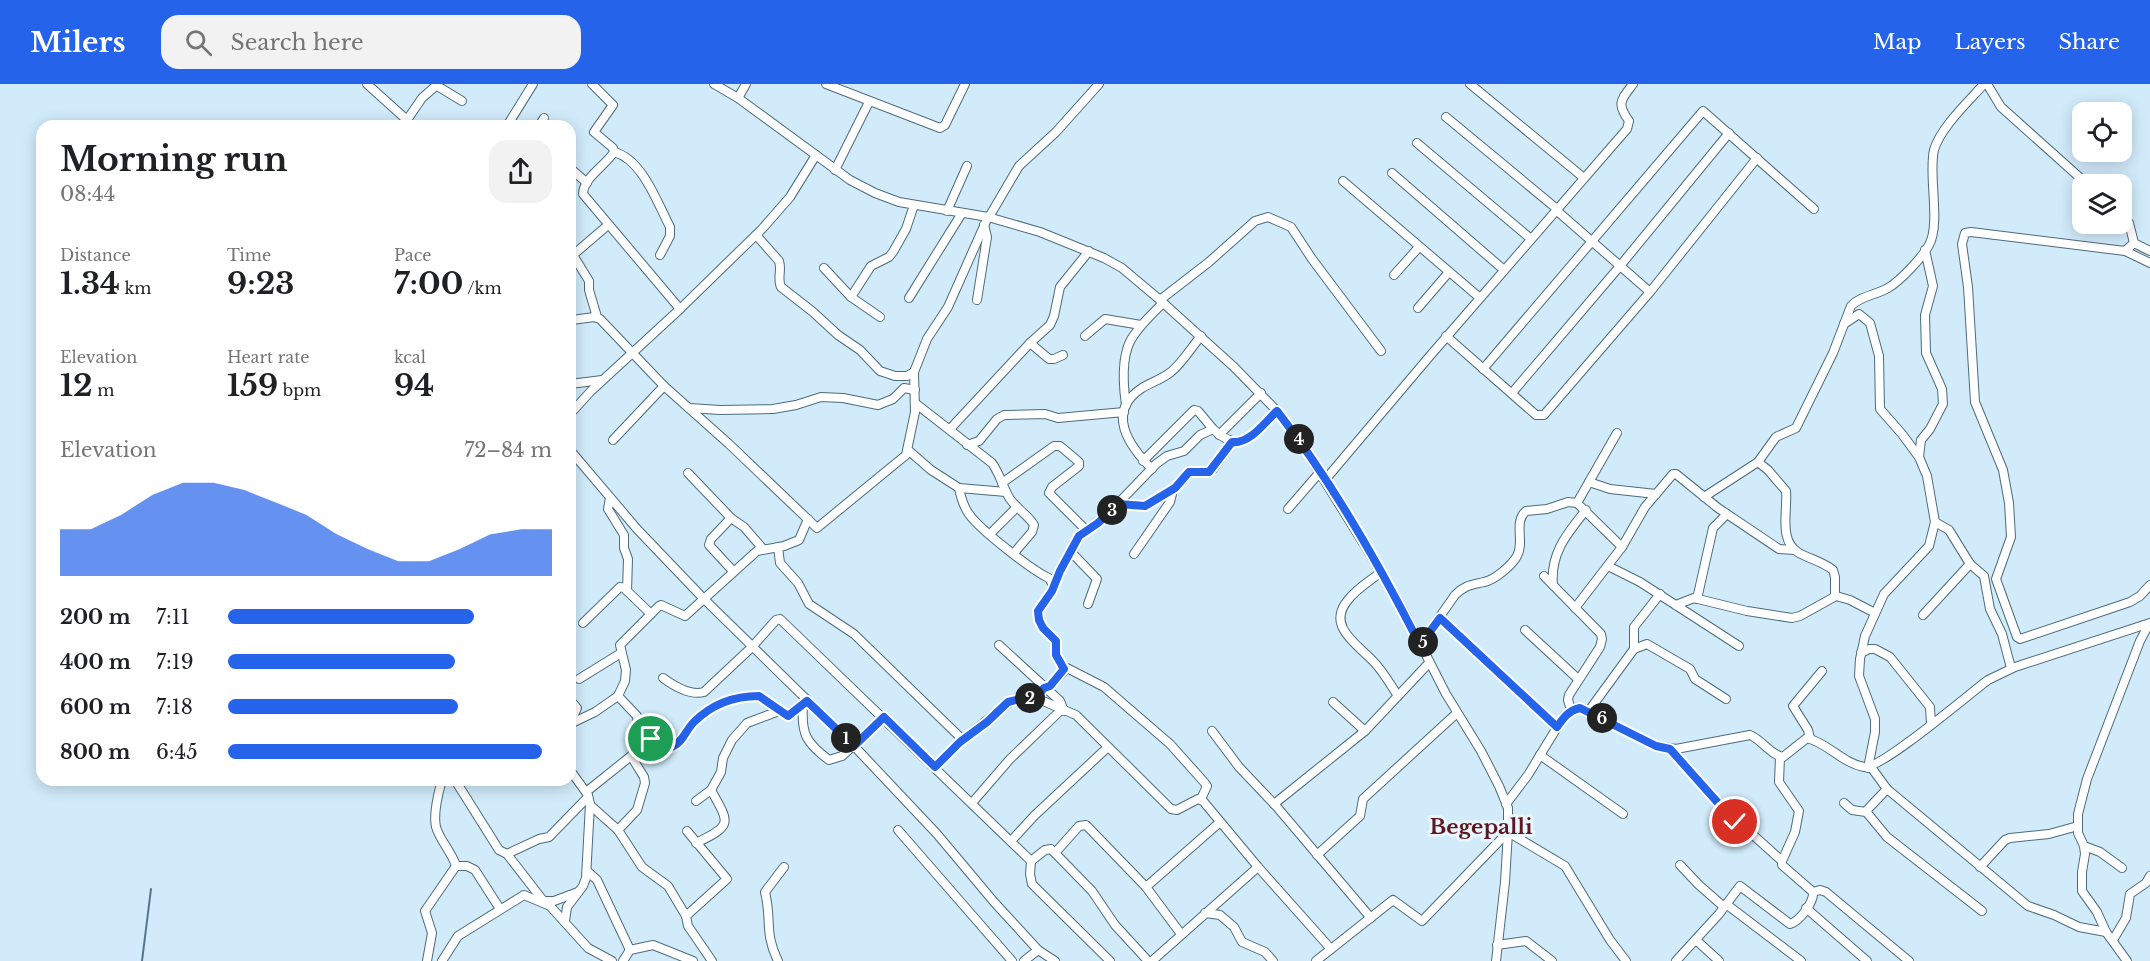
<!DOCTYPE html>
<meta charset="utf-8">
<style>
body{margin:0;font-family:"Libre Baskerville",serif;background:#f2f2f2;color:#202124;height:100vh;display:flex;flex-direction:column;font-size:22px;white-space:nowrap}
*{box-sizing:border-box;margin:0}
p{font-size:20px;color:#757577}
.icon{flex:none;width:33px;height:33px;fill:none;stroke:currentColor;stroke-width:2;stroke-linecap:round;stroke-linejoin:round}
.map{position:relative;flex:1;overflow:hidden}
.sheet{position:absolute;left:36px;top:36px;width:540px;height:666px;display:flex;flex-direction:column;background:#fff;border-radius:18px;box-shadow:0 3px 15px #0003}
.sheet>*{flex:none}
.controls{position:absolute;left:2072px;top:18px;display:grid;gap:12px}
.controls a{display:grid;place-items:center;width:60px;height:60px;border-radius:12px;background:#fff;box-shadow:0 3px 15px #0003;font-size:30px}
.pin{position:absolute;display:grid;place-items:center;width:51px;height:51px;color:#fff;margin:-26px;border:3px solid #fff;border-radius:50%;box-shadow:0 2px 6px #0007}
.km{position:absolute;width:30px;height:30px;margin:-15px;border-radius:50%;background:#222;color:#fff;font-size:16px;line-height:30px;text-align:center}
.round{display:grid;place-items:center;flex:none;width:63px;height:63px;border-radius:18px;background:#f2f2f2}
.overview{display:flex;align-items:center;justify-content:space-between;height:102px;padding:0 24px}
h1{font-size:33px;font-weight:800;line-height:45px}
.figures{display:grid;grid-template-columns:repeat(3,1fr);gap:9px;height:102px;padding:6px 24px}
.figures div{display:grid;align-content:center}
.figures b{font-size:30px;font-weight:800}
.figures small{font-size:16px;font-weight:400}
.figures p{font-size:16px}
.chart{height:168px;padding:12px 24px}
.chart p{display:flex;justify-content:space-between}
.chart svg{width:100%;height:108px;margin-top:6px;fill:#2563eb;opacity:.7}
ul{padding:0 24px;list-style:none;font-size:20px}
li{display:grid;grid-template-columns:96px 72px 1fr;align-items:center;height:45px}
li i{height:15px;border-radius:8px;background:#2563eb}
header{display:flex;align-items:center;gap:36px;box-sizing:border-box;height:84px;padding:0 30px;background:#2563eb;color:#fff}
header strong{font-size:28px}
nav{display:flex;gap:33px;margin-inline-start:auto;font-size:21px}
.search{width:420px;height:54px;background:#f2f2f2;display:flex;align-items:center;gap:15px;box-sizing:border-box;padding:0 21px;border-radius:18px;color:#757577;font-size:22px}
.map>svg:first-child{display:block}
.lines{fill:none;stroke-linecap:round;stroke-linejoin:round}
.stream{stroke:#557586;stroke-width:2}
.street-casing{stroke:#4d6b7b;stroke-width:10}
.street{stroke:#fff;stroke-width:8}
.route-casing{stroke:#fff;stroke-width:12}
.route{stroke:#2563eb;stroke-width:8}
.labels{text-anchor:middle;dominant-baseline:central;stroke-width:6;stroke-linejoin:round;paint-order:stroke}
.district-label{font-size:21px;font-weight:bold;fill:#5c1720;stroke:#e9f6fe}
</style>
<header>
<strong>Milers</strong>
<div class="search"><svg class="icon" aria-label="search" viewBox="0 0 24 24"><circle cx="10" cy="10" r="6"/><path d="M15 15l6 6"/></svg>Search here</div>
<nav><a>Map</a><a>Layers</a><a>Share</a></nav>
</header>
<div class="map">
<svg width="2150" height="877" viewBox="0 0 2150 877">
<rect width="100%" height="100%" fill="#d1ebfb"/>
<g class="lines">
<path class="stream" d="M142,877L151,805"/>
<defs>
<g id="street">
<path d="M367,0L407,36L422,14L438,0L439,3L462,17"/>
<path d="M592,0L613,21L594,48L613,64L614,68C606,81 583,94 583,110L680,225"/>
<path d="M714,0L738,14L850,96L875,109L899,118L988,133L1040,148L1104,174L1122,184L1160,216L1234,283L1277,327L1298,354L1367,465L1402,524L1446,610L1481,667L1499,702L1508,724V748L1565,782L1610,856L1626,877"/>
<path d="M826,0L940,44L945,41L965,0"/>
<path d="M1470,0L1584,94"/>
<path d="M1987,0L2001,23L2087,100"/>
<path d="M738,14L746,0"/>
<path d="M1446,33L1557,125"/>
<path d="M507,42L533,0"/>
<path d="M539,42L544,34"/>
<path d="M1417,59L1531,155"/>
<path d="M614,68C642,75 657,118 670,143V152L660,171"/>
<path d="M570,84L587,99"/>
<path d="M835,86L869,18"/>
<path d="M1392,89L1504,186"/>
<path d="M1343,97L1480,214"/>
<path d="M1556,126L1650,208"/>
<path d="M947,127L967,82"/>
<path d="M2121,129L2129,139L2134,159L2150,167"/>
<path d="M989,133L1019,82L1056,48L1099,0"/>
<path d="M756,151L779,177C782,186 777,195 781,203L813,228L838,251L860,266L880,287L895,292H907L914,288"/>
<path d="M2134,159L2125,167L1971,148L1965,149L1962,160L1968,203L1975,318L2003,386L2009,419L2011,453L1996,495L2017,553L2020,555L2130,518L2140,512L2150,501"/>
<path d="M2125,167L2150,179"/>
<path d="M824,184L851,213L880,233"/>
<path d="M1394,191L1419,163"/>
<path d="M851,213L871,182L889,173L893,168L906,145L914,121"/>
<path d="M909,214L962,129"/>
<path d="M977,216L987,153L984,141"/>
<path d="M1160,216L1209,178L1255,137L1268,133L1291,143L1312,175L1381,267"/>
<path d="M1418,224L1449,188"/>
<path d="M597,233L589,206V197L573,171L608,141"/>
<path d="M570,234L572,236L594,233L600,235L664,302L729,360L817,444L906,371L915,328L914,288L927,255L948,223L988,133"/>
<path d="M1844,240L1859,230L1870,239L1879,272L1880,325L1902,350L1919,373L1927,392L1935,438L1929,462L1884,510L1865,552L1860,575L1859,592L1875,635V648L1868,684"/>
<path d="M1085,252L1105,235L1141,241"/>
<path d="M1446,252L1536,331H1544L1650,208L1757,74"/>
<path d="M1030,259L1049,275H1054L1063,271"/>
<path d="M1483,285L1703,27L1814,125"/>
<path d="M570,300L602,296"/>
<path d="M1512,309L1620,182L1729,49"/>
<path d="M915,319L992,379C1000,390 1003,404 1010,415C1017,425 1028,431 1034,441L1032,448L1014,469"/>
<path d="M1126,321C1123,300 1121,268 1134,251C1142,239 1153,229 1163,219"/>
<path d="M689,324L720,326L773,325L796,321L821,313L843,314L878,321L893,315L904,304L915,306"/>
<path d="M570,330L591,307L680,225L762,145L790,113L816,71"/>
<path d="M950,345L1030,259L1050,241L1054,232L1060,203L1089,167"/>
<path d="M1219,351L1261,309"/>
<path d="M613,356L664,302"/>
<path d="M967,361L979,357L997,335L1004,331L1045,330L1058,334L1124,328"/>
<path d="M570,366L637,445L703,514L854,662L937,750L994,818L1038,866L1055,877"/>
<path d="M908,366L931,386L959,404L1006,408"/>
<path d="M1919,373L1921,356L1930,345L1943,320L1942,305L1926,269L1925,231L1933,202L1925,166"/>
<path d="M1143,377L1194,326L1198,327L1213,345"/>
<path d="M1758,378L1768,386L1786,407C1788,426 1778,457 1799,469C1810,475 1823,478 1833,486L1835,493V512"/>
<path d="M1152,385C1129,362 1105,328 1142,304C1152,298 1162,295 1171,288C1182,279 1191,264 1201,252"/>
<path d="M688,389L731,434L744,443L763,465"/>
<path d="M1325,396L1429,273L1627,45L1629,37C1616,19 1621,16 1633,0"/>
<path d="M1589,398L1610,405L1656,410"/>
<path d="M1002,399L1054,362H1060L1079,378V382L1052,403L1049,409L1086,446"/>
<path d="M959,404C961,414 963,422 969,430C979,445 1033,487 1049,494L1053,501"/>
<path d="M1704,413L1758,378L1776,353L1796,344L1833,269L1851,222C1860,212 1876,211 1888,204C1900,197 1922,174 1929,161C1941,140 1928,90 1934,66C1940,44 1969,17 1984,0"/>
<path d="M610,414L608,425L624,451V464L628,475L627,507"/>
<path d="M1577,419L1617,349"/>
<path d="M1118,420L1145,422L1175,404L1189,388L1193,387L1205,389L1213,385L1232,358"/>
<path d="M1288,425L1320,388"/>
<path d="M731,434L711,455L709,461L733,487"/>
<path d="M1935,438L1949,446L1970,480L1984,492L1990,525L2002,550L2011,584"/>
<path d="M990,450L1017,423"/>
<path d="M778,463L780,479L798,499L809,520L854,550L963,656"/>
<path d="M1071,468L1097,495L1088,520"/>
<path d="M1134,470L1170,418L1173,406"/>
<path d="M1608,482L1640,498L1739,562"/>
<path d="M1381,488C1370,497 1356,505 1348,516C1326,542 1357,560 1373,577C1383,587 1390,600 1398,612"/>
<path d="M1544,492L1601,550L1602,555L1600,563L1569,611L1568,616L1571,626"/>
<path d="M1553,501C1550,469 1567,450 1586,426"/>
<path d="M1697,515L1713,444L1727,430"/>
<path d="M1676,521L1694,514L1747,527L1792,534L1800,532L1836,512L1850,516L1875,529"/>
<path d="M1575,524L1622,463L1645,423L1673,390H1676L1718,424L1779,465L1795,466"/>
<path d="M1923,531L1970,480"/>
<path d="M1440,534L1557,643"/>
<path d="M583,539L620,503L624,504L651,530"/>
<path d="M1525,546L1578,595"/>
<path d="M999,561L1060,617L1064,627"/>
<path d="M1420,561L1455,511C1465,501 1471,501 1484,498C1495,496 1512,481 1517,472C1525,458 1513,438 1526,427L1547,425L1568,418L1577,419L1622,463"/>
<path d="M1634,565V543L1660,510"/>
<path d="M1861,569L1869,565H1875L1890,573L1930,623L1931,640"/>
<path d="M1064,585L1056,570V557L1043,544L1039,535L1038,527L1052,507L1060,487L1079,452L1107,431L1156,380L1167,372L1184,367L1200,351L1213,345C1242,373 1255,348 1277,327"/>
<path d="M663,594C674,602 690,612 704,608L752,563L776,536L780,535L1031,777"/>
<path d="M579,595L621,569"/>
<path d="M1036,614L1044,604L1050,602L1067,584L1104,603L1170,660L1204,698L1207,702L1201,715"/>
<path d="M570,616L577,624L570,639"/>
<path d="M1333,618L1365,647"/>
<path d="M803,621C801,650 806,659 829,676L842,672L884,633"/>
<path d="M1588,628L1634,565L1647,560L1690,585L1695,595L1726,615"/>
<path d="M570,640L595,628L618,612"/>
<path d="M1212,647L1239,683L1276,722L1371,834"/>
<path d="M1810,654L1808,646L1793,622L1822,587"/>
<path d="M651,655L638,645L637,632L618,612L625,597L626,586L620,561L659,522L661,521L685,532L757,467L784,462L799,456L808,435"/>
<path d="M1670,665L1735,738L1742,741L1782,777"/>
<path d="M1540,671L1623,730"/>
<path d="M935,683L960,658L1011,617L1020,615L1036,614L1076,631L1171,725L1177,726L1198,715L1203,717L1258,783L1331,865"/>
<path d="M1871,683L1887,705L2028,822L2054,831L2079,843L2106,848"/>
<path d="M442,696C438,710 433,729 436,743C440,757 452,768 456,782H467L475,786L500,825"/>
<path d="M455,696L499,766L507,770L539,755L549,753L588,713"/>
<path d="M1887,705L1867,726L1868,730L1887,753L1982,827"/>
<path d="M586,708L631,672"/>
<path d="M696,717L711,706L721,688L723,674L732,656L747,639L779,627"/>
<path d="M972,719L1010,675L1061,626"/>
<path d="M1844,719L1852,726L1866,728"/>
<path d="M1274,720L1365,647L1429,579"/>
<path d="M1506,720L1528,691L1564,632L1571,626L1580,624L1656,662L1676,665L1750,651C1762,656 1771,671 1783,673L1807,654C1828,659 1842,679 1864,683C1880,686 1969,610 1988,596L2015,583L2150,539"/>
<path d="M590,721L618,746L642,783L668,802L686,832L688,842L712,877"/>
<path d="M618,746L637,726L645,699L644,693L631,672L641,661L656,653L672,663C684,657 685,647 694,638C712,620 733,612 759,612L788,632L807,617"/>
<path d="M898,746L1012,877"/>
<path d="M1011,757L1035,731L1108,663"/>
<path d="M696,759C734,741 729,739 711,706"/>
<path d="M2084,762L2100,768L2122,784"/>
<path d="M1055,769L1079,742L1086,741L1146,803L1181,850"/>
<path d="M507,770L545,819"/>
<path d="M1317,771L1360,732L1363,715L1457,629"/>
<path d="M1680,781L1699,801L1724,823"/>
<path d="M1980,783L2005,756L2010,754L2049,750L2078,742"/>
<path d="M587,787L597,796L630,866"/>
<path d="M1146,803L1219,739"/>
<path d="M1813,808L1820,806L1826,808L1909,877"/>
<path d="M545,817H554L578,808"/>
<path d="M1726,820L1801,877"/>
<path d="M1806,824L1867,877"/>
<path d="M1205,829L1220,831L1234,843L1242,858L1265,868L1273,877"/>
<path d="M686,832L727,795L687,747"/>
<path d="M565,837L567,823L583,802L586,794L590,720L588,711L570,686"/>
<path d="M1696,856L1719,877"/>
<path d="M2113,856L2126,834L2130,810L2146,799L2150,792"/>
<path d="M1497,861L1526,857L1552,877"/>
<path d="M427,877L432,849L425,827L456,782"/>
<path d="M442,877L458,852L524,811L550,822L588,864L612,877"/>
<path d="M623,877L630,866L653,861L693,877"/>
<path d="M778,877C764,849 772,836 765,808L784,783"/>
<path d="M1024,877L1038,866"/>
<path d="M1110,877L1032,800L1030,790L1031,777L1045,766L1051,765L1092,807L1115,841L1148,877"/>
<path d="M1152,877L1258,783"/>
<path d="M1316,877L1393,816L1422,837L1508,748"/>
<path d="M1496,877L1505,798L1508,748"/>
<path d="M1676,877L1719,830L1740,802L1790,840C1800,837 1814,818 1813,808L1782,781V777L1795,748L1799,727L1779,698L1780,673"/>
<path d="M2127,877L2106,848L2097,828L2082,807V788L2085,770L2084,762L2078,749V730L2087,695L2140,557L2149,540"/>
</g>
</defs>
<use href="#street" class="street-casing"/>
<use href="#street" class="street"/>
</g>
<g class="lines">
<defs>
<path id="route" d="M651,655L658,653L672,663C684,657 685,647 694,638C712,620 734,612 759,612L788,632L807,617L854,662L884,633L935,683L960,658L987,638L1008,618L1020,615L1036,614L1044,604L1050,602L1064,585L1056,571V557L1043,544L1039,536L1038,527L1052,507L1060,487L1079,452L1098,439L1118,420L1145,422L1175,404L1189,388H1209L1232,358C1250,360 1265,338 1277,327C1333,399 1379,480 1420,561L1440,534L1557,643C1564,633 1568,627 1580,624L1656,662L1670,665L1735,738"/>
</defs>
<use href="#route" class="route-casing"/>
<use href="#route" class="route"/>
</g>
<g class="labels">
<g class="district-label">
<text x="1481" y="743">Begepalli</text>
</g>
</g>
</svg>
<div class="controls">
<a><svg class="icon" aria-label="locate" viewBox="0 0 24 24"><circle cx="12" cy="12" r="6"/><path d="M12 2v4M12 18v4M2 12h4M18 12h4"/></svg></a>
<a><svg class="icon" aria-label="layers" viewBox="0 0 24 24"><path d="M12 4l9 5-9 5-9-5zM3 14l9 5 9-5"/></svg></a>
</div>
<div class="pin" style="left:651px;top:655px;background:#1e9e55"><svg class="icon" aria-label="arrive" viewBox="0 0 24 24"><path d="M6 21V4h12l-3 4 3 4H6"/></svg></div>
<div class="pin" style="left:1735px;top:738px;background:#d93025"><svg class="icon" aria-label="check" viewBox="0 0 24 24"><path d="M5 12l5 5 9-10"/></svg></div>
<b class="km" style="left:846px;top:654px">1</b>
<b class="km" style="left:1030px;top:614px">2</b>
<b class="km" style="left:1112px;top:426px">3</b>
<b class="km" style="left:1299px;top:355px">4</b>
<b class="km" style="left:1423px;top:558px">5</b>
<b class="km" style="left:1602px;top:634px">6</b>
<section class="sheet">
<div class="overview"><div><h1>Morning run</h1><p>08:44</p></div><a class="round"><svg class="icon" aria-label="share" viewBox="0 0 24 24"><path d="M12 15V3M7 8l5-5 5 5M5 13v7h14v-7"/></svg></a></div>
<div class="figures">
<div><p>Distance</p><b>1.34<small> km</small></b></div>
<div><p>Time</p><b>9:23</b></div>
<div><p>Pace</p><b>7:00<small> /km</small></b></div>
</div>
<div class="figures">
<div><p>Elevation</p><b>12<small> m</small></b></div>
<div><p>Heart rate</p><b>159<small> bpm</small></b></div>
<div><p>kcal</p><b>94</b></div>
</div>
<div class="chart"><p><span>Elevation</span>72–84 m</p>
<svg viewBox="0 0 160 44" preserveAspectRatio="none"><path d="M0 44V25L10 25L20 19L30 11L40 6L50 6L60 9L70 14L80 19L90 27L100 33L110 38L120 38L130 33L140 27L150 25L160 25V44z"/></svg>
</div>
<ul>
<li><b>200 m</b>7:11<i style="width:76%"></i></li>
<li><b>400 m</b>7:19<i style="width:70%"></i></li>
<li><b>600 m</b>7:18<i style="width:71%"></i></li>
<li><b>800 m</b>6:45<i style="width:97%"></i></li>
</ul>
</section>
</div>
